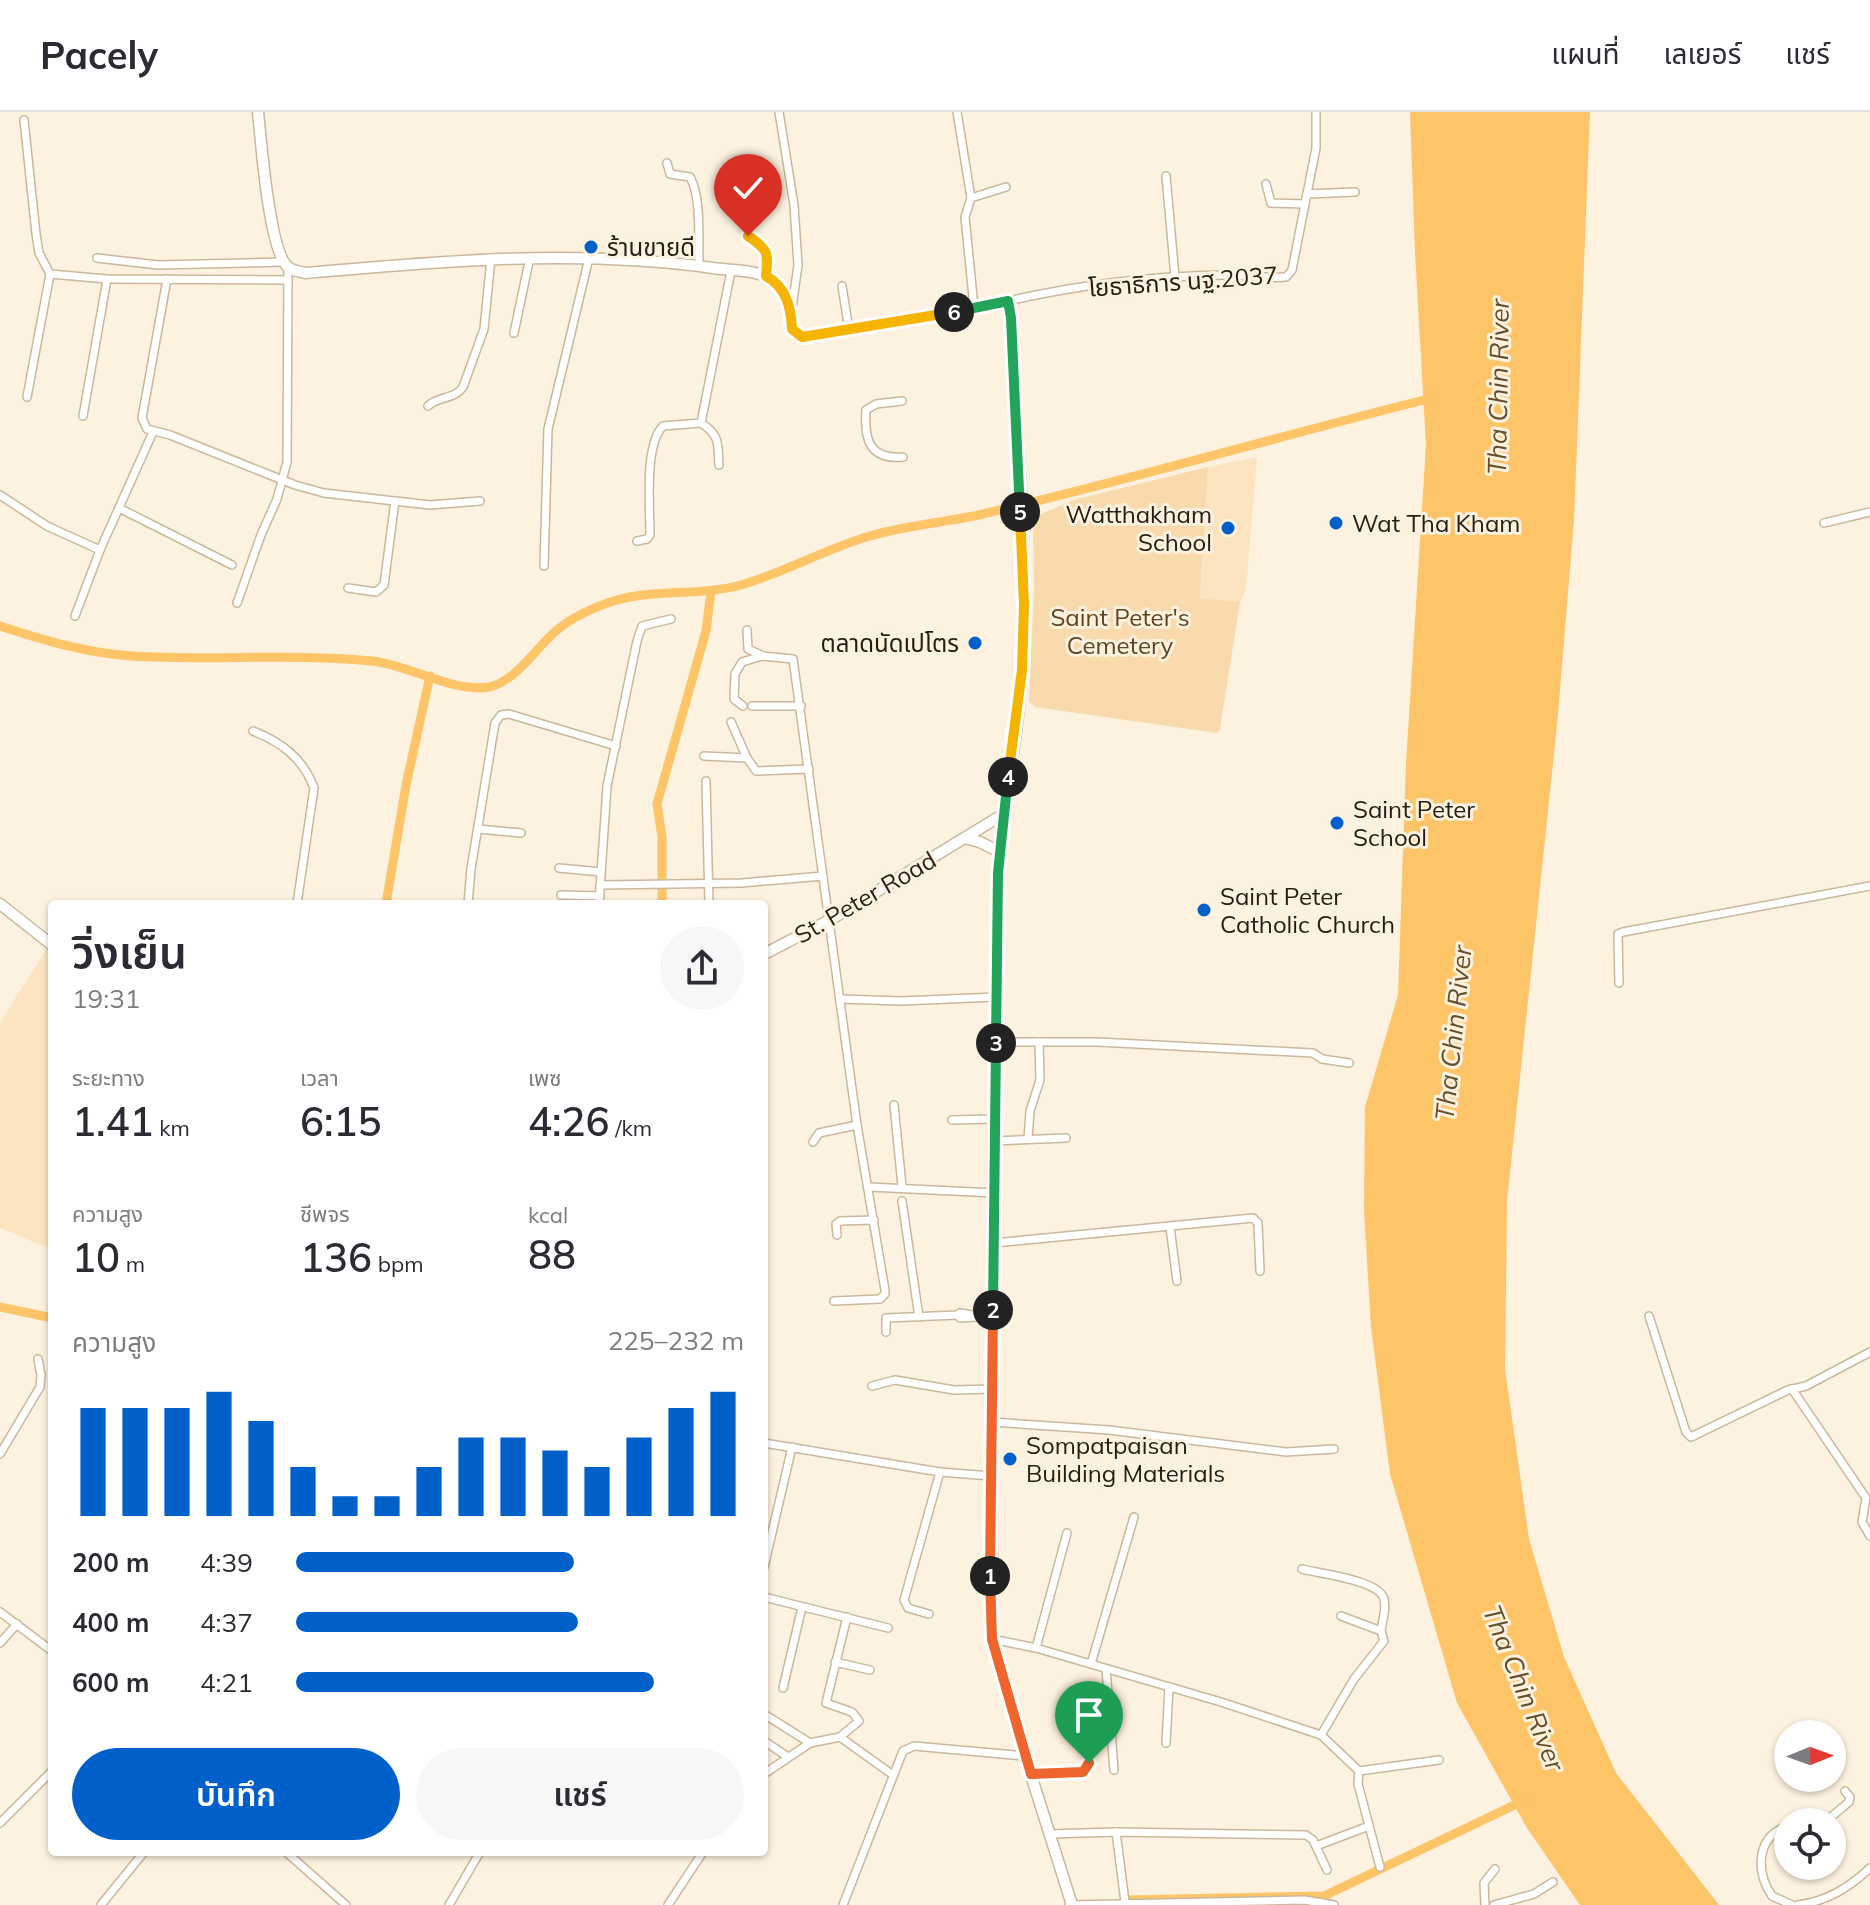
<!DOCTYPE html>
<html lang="th">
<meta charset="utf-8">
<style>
body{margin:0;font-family:Mulish,"Noto Sans Thai",sans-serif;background:#f7f7f7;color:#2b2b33;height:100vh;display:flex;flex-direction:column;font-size:30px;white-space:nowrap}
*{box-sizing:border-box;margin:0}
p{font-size:26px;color:#7c7c81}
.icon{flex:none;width:44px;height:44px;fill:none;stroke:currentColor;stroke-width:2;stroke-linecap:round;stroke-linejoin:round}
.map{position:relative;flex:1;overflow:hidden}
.drawer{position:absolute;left:48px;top:788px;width:720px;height:956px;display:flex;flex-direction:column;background:#fff;border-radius:8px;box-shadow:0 2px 6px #0004}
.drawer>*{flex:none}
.needle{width:52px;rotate:89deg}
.tools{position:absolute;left:1774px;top:1608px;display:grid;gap:16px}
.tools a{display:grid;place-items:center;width:72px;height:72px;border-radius:50%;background:#fff;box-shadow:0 2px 6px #0004;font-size:40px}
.pin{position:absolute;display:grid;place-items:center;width:68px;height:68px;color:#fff;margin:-82px -34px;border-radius:50% 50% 50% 0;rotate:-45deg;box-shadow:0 0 8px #0007}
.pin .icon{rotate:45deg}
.km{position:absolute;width:40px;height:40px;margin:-20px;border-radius:50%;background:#222;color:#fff;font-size:22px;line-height:40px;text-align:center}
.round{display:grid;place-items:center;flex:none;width:84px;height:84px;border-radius:42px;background:#f7f7f7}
.summary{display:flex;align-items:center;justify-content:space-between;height:136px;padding:0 24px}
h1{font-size:44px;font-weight:600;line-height:60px}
.figures{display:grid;grid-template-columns:repeat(3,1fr);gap:12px;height:136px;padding:8px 24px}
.figures div{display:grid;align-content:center}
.figures b{font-size:40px;font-weight:600}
.figures small{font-size:22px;font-weight:400}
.figures p{font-size:22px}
.chart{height:224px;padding:16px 24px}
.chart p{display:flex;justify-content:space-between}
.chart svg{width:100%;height:144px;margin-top:8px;stroke:#0060c9;stroke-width:6}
.cta{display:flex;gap:16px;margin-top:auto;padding:16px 24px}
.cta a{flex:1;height:92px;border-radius:48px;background:#0060c9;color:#fff;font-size:32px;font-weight:600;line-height:92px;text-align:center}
.cta a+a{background:#f7f7f7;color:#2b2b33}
ul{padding:0 24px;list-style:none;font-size:26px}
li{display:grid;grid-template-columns:128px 96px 1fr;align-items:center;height:60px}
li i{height:20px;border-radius:10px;background:#0060c9}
header{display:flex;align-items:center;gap:48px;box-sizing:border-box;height:112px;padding:0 40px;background:#fff;border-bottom:2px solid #e1e1e2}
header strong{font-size:38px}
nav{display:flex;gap:44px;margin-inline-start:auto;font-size:28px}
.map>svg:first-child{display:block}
.built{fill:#fde4c0}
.green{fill:#f9daac}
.water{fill:#fec468}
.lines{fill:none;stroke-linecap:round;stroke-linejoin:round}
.canal{stroke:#fec468;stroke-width:9}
.street-casing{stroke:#cbb89b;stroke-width:10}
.secondary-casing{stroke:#cbb89b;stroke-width:13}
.street{stroke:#fff;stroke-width:7}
.secondary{stroke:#fff;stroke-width:10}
.split-1-casing{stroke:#fff;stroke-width:16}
.split-2-casing{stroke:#fff;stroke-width:16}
.split-3-casing{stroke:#fff;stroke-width:16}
.split-4-casing{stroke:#fff;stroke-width:16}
.split-5-casing{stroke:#fff;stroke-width:16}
.split-6-casing{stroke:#fff;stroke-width:16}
.split-7-casing{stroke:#fff;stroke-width:16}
.split-1{stroke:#f0652b;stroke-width:10}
.split-2{stroke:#f0652b;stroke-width:10}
.split-3{stroke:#22a559;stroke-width:10}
.split-4{stroke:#22a559;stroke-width:10}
.split-5{stroke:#f5b400;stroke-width:10}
.split-6{stroke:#22a559;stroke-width:10}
.split-7{stroke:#f5b400;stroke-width:10}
.poi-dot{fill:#0060c9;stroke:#fdf1df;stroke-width:3}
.labels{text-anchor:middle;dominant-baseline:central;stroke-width:6;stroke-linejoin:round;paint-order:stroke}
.poi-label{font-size:24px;fill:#251e13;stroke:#fdf1df;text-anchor:start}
.street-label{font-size:24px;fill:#251e13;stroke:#fdf1df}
.park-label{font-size:24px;fill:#5d451f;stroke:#fdf1df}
.water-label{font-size:26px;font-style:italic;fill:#664e28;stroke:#fdf1df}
</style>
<header>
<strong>Pacely</strong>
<nav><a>แผนที่</a><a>เลเยอร์</a><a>แชร์</a></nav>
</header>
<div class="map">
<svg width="1870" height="1793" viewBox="0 0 1870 1793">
<rect width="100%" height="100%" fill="#fdf1df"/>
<g class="built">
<path d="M1257,345L1246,477L1240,490L1200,486L1208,355Z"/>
<path d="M47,837L52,840V1138L0,1116V910Z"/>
</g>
<path class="green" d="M1208,355L1200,486L1240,490L1220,617L1217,621L1035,595L1029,589L1034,476L1033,406L1073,388Z"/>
<path class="water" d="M1410,0H1590L1574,408L1557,613L1507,1089L1505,1257L1529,1427L1564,1545L1616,1661L1719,1793H1580L1527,1716L1457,1591L1390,1362L1371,1215L1364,1098L1365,995L1398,883L1406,652L1426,333L1415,141Z"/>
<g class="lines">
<g class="canal">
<path d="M0,514C43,528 86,541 132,544C212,549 292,541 372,549C410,553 452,581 489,575C517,569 536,535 557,518C574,504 597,494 617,488C656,477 698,484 737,474C783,462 824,437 870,424C904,414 939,411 974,404C1128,369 1279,324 1432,286"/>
<path d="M386,792L406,673L430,564"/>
<path d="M662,792V725L657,692L706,519L711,479"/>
<path d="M0,1195L52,1206"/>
<path d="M1126,1788L1324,1784L1525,1688"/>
</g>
<defs>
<g id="street">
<path d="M779,0L794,93L798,153L792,196"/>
<path d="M957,0L971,86"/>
<path d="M24,8L36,122L39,141L50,162L27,285"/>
<path d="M667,51L670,62L690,65C702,86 698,129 699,154"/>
<path d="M1166,64L1175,165"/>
<path d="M1266,72L1271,91L1305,92"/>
<path d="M1307,82L1355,80"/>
<path d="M747,107L748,124C769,138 768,141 766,164"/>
<path d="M97,146L158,153L284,150"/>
<path d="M50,162L107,167L288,168"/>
<path d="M167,167L142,306L147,317L170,323L295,373L324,381L430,393L480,389"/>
<path d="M842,174L849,218"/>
<path d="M1008,189C1078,173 1152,164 1224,163C1244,162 1265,167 1286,165L1292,158L1316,36V0"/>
<path d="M974,195L965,105L971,86L1006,75"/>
<path d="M514,221L530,145"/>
<path d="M902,289L876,292L866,298C864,327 869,348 903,345"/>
<path d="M428,294C438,284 454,288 463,275L484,217L491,146"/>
<path d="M83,304L107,167"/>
<path d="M701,311C720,323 718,332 719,353"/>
<path d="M0,383L47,414L100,438"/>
<path d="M119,396L232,453"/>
<path d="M1824,411L1870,400"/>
<path d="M637,429L647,427L650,423C650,396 644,333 663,314L701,311L731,159"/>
<path d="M544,454L548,317L589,146"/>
<path d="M348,476L376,480L384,473L395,389"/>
<path d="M237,491L261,423L277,387L287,350L288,156"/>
<path d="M75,504L100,438L153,320"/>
<path d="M747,518L748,537L761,543"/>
<path d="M743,594L734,587L735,562L742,550L762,544L793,547L857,1013L885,1178V1182L880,1187L834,1189"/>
<path d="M752,594H801"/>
<path d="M731,610L747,646L756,659L809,657"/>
<path d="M253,619C281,630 303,646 314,676L297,792"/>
<path d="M704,644L747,646"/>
<path d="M706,669L709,792"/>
<path d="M478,717L521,721"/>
<path d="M559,756L601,760"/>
<path d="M600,773L742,771L823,764"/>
<path d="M561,783L600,784"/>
<path d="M468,792L471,757L495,611L501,603L509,602L616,634"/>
<path d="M599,792L607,674L637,529L642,514L671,507"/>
<path d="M1619,871L1618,822L1623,820L1870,774"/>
<path d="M840,887L901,889L996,885"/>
<path d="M996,930H1098L1313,941L1322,947L1349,951"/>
<path d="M894,993L902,1074"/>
<path d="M952,1008L995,1007"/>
<path d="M1028,1027L1030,999L1040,968L1039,930"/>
<path d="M995,1029L1066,1026"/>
<path d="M813,1030L819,1021L857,1013"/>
<path d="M869,1075L995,1081"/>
<path d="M902,1089L919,1205"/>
<path d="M1170,1115L1177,1169"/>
<path d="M837,1123L836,1112L840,1109L874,1108"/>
<path d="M994,1131L1253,1106L1258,1111L1260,1159"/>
<path d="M979,1204L960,1201L958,1203L960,1206L993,1204"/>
<path d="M1649,1204L1686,1320L1691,1325L1788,1278L1806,1274L1870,1240"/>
<path d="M886,1220V1206L958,1203"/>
<path d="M872,1274L895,1268L954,1278L992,1277"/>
<path d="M1792,1277L1866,1386L1862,1410L1870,1424"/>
<path d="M991,1310L1109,1318L1286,1340L1334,1337"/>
<path d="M764,1331L940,1360L991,1364"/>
<path d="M0,1342L40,1275L41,1263L38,1247"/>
<path d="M764,1455L792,1335"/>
<path d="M1302,1457C1321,1462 1379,1468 1384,1487C1387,1497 1382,1509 1381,1519"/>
<path d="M764,1485L888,1516"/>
<path d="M0,1500L52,1539"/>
<path d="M929,1502L908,1496L904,1488L940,1360"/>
<path d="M992,1527L1036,1536L1221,1590L1321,1623L1359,1659L1439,1648"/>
<path d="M0,1531L17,1512"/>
<path d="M1036,1536L1067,1421"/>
<path d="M835,1550L870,1558"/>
<path d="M1091,1552L1134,1405"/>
<path d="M1106,1557L1114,1658"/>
<path d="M783,1576L802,1495"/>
<path d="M764,1602L810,1631"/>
<path d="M1321,1623L1354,1567L1384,1529L1381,1519L1341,1504"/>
<path d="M840,1625L859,1609L852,1600L826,1591L847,1505"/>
<path d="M764,1629L788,1645"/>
<path d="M1166,1631L1169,1575"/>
<path d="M1359,1659L1358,1672L1380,1755"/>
<path d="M764,1662L810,1631L840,1625L893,1663"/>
<path d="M1031,1662L1083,1660L1089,1651"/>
<path d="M1825,1710L1849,1690L1850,1685L1845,1679"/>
<path d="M0,1711L52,1659"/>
<path d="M1788,1714C1755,1725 1756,1760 1772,1784L1792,1793"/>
<path d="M1116,1720L1125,1790"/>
<path d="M1049,1722L1116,1720L1306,1723L1313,1728L1327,1758"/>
<path d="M1316,1734L1369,1714"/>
<path d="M286,1740L346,1793"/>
<path d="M101,1793L144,1740"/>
<path d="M449,1793L480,1740"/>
<path d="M668,1793L703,1740"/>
<path d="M843,1793L903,1639L914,1634L1025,1644"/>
<path d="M1069,1793L1304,1788L1334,1793"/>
<path d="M1485,1793L1484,1771L1495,1757"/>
<path d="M1494,1793L1534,1782L1553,1770"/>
<path d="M1798,1793C1828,1789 1848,1776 1870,1756"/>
</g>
<g id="secondary">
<path d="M258,0C261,28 269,140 288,155C293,159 299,160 306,161C442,149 577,137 713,156C732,159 756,157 772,168C788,178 791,199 792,217L802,225L890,211L1008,189L1011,206C1017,324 1028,443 1022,561C1018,627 1003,694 998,761L992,1266V1527L1025,1644L1072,1793"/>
<path d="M965,726L980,730L1000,740"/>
<path d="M0,792L52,833"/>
<path d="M764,842L830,808L1002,703"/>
</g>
</defs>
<use href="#street" class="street-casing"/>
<use href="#secondary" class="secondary-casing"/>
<use href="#street" class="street"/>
<use href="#secondary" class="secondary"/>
</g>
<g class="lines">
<defs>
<path id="split-1" d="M990,1464L992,1527L1031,1662L1083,1660L1089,1651"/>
<path id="split-2" d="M990,1464L993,1198"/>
<path id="split-3" d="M993,1198L996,931"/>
<path id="split-4" d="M996,931L998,761L1008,665"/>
<path id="split-5" d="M1008,665L1022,558L1024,493L1020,400"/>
<path id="split-6" d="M954,200L1008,189L1011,206L1020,400"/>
<path id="split-7" d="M748,124C769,138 768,141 766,164C786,175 791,195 792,217L802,225L954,200"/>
</defs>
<use href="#split-1" class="split-1-casing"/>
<use href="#split-2" class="split-2-casing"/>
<use href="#split-3" class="split-3-casing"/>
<use href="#split-4" class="split-4-casing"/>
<use href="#split-5" class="split-5-casing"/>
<use href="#split-6" class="split-6-casing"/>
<use href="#split-7" class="split-7-casing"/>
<use href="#split-1" class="split-1"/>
<use href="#split-2" class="split-2"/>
<use href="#split-3" class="split-3"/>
<use href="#split-4" class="split-4"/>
<use href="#split-5" class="split-5"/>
<use href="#split-6" class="split-6"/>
<use href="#split-7" class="split-7"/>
</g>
<g class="poi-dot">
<circle cx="591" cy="135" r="8"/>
<circle cx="1336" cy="411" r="8"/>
<circle cx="1228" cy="416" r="8"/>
<circle cx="975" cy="531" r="8"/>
<circle cx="1337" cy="711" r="8"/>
<circle cx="1204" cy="798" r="8"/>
<circle cx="1010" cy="1347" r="8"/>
</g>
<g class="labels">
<g class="poi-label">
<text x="607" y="135">ร้านขายดี</text>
<text x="1212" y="402" text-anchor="end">Watthakham<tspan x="1212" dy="28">School</tspan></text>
<text x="1352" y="411">Wat Tha Kham</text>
<text x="959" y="531" text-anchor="end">ตลาดนัดเปโตร</text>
<text x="1353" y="697">Saint Peter<tspan x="1353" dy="28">School</tspan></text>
<text x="1220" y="784">Saint Peter<tspan x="1220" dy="28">Catholic Church</tspan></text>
<text x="1026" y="1333">Sompatpaisan<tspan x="1026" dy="28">Building Materials</tspan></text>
</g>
<g class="street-label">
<text transform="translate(1183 169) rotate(-4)">โยธาธิการ นฐ.2037</text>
<text transform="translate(865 785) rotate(-30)">St. Peter Road</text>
</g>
<g class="park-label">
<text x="1120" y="505">Saint Peter's<tspan x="1120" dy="28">Cemetery</tspan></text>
</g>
<g class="water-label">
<text transform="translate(1498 275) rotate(-89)">Tha Chin River</text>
<text transform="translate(1453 921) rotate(-84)">Tha Chin River</text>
<text transform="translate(1524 1576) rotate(68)">Tha Chin River</text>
</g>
</g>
</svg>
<div class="tools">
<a><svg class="needle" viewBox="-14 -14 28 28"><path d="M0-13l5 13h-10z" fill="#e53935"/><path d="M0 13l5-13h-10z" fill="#7c7c81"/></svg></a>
<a><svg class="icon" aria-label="locate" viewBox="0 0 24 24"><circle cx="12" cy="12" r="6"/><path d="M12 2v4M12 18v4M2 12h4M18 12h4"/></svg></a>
</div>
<div class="pin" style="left:1089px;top:1651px;background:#1e9e55"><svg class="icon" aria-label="arrive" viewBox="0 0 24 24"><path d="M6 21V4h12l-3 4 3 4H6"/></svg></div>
<div class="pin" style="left:748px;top:124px;background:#d93025"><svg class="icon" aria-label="check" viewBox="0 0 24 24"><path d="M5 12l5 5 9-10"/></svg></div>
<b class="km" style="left:990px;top:1464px">1</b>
<b class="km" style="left:993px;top:1198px">2</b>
<b class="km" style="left:996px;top:931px">3</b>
<b class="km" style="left:1008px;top:665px">4</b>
<b class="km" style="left:1020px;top:400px">5</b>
<b class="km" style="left:954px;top:200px">6</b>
<section class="drawer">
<div class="summary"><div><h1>วิ่งเย็น</h1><p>19:31</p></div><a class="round"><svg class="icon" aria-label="share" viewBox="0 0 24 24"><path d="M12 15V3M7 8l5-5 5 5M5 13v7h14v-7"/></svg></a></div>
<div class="figures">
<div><p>ระยะทาง</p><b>1.41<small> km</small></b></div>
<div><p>เวลา</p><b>6:15</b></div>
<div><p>เพซ</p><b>4:26<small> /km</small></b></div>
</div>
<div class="figures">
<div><p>ความสูง</p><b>10<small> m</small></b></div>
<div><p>ชีพจร</p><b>136<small> bpm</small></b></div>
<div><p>kcal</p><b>88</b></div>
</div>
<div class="chart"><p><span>ความสูง</span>225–232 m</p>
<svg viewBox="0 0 160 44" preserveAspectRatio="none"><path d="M5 44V11M15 44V11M25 44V11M35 44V6M45 44V15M55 44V29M65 44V38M75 44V38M85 44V29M95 44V20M105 44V20M115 44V24M125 44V29M135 44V20M145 44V11M155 44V6"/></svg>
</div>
<ul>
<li><b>200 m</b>4:39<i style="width:62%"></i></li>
<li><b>400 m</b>4:37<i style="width:63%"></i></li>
<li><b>600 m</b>4:21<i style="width:80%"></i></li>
</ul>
<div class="cta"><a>บันทึก</a><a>แชร์</a></div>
</section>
</div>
